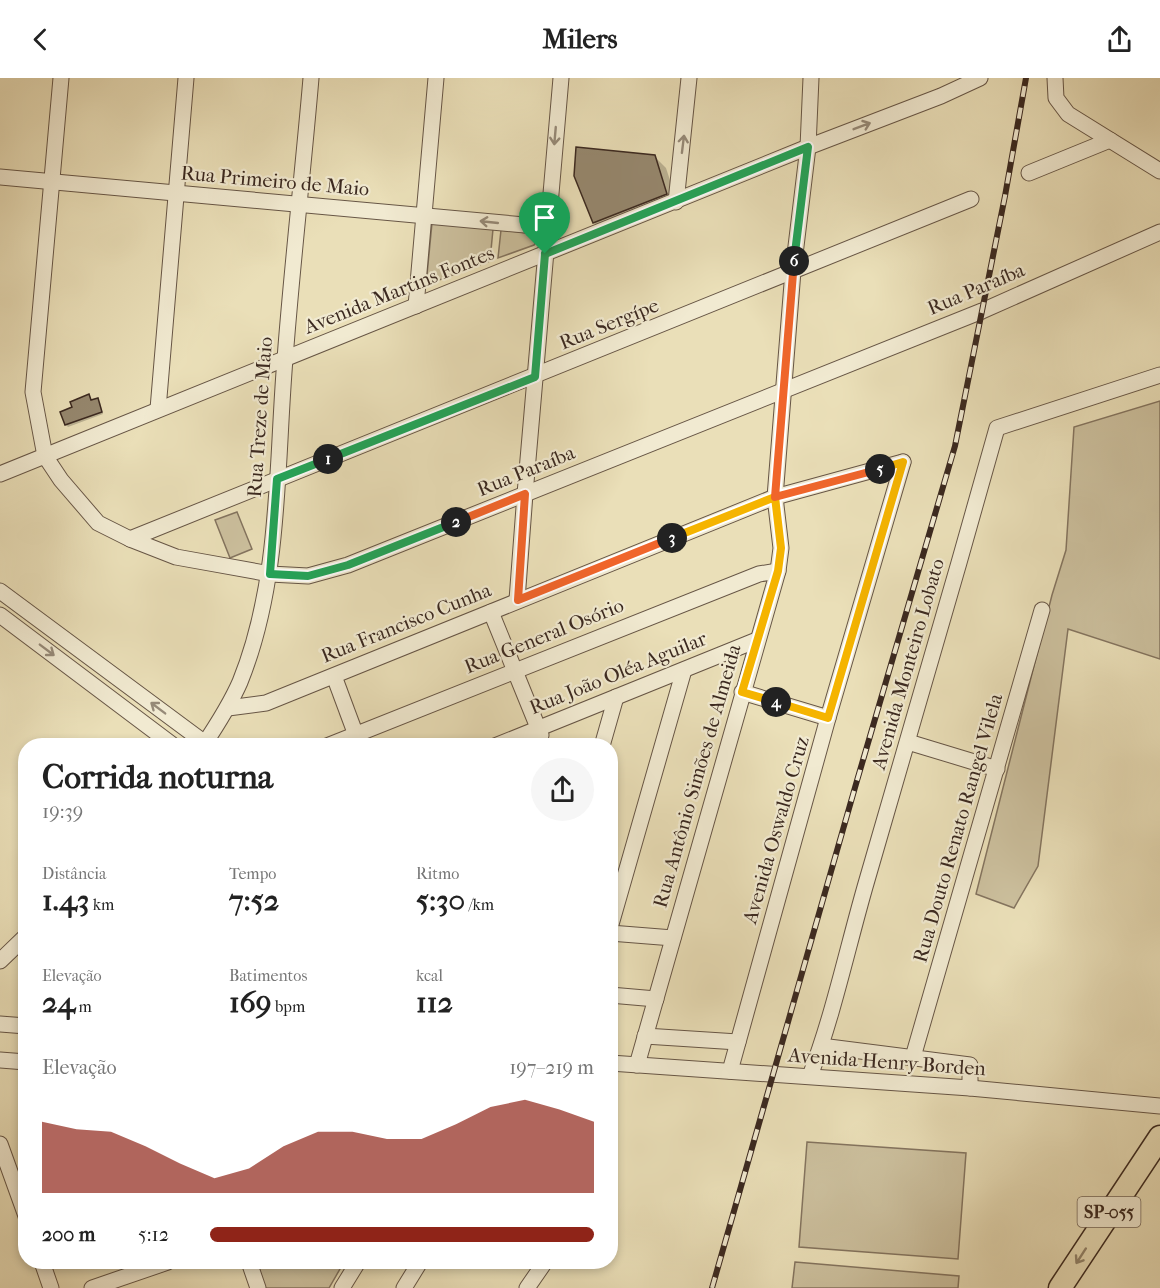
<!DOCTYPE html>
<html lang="pt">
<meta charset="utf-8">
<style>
body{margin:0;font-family:"IM FELL French Canon",serif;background:#f6f6f6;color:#222;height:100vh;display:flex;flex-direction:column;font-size:22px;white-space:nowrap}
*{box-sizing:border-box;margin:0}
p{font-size:20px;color:#767676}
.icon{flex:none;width:33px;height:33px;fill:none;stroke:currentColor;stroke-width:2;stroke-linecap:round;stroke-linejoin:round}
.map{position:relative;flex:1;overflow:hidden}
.details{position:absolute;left:18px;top:660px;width:600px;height:531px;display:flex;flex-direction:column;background:#fff;border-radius:24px;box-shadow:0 3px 9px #0003}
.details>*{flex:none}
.pin{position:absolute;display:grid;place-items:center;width:51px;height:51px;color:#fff;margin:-62px -26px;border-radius:50% 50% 50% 0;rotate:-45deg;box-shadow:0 0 6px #0007}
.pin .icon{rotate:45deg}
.km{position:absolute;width:30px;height:30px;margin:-15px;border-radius:50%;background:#222;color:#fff;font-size:16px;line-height:30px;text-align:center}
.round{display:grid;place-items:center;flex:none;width:63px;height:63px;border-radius:32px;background:#f6f6f6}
.headline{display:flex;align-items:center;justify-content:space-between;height:102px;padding:0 24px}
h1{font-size:33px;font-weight:700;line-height:45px}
.metrics{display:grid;grid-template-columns:repeat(3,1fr);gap:9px;height:102px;padding:6px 24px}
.metrics div{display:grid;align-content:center}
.metrics b{font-size:30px;font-weight:700}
.metrics small{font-size:16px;font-weight:400}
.metrics p{font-size:16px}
.chart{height:168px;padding:12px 24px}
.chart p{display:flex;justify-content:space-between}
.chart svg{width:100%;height:108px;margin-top:6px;fill:#8f2418;opacity:.7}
ul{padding:0 24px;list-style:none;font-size:20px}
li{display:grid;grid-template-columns:96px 72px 1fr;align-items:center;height:45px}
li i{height:15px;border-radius:8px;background:#8f2418}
header{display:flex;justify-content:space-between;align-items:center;height:78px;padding:0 24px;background:#fff;font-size:27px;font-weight:700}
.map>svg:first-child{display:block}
.green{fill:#ccc09e;stroke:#84745f;stroke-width:1.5}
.shadow{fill:#0003}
.building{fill:#96886f;stroke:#3b2920;stroke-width:1.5}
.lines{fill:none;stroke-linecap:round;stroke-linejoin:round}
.minor-casing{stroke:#675646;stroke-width:17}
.highway-casing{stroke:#3b2920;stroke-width:25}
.minor{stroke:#f1ead1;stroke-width:15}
.highway{stroke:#eadfb8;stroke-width:22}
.rail-casing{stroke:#3b2920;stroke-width:6}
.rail{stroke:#f1ead1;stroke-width:4;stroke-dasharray:11;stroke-linecap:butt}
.oneway{stroke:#968a78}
.oneway2{stroke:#92846c}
.split-1-casing{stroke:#fff;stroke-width:12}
.split-2-casing{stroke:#fff;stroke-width:12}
.split-3-casing{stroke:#fff;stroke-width:12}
.split-4-casing{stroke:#fff;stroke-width:12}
.split-5-casing{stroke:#fff;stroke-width:12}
.split-6-casing{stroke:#fff;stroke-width:12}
.split-7-casing{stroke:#fff;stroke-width:12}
.split-1{stroke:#22a559;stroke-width:8}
.split-2{stroke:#22a559;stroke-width:8}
.split-3{stroke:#f0652b;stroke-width:8}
.split-4{stroke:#f5b400;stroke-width:8}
.split-5{stroke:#f5b400;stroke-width:8}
.split-6{stroke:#f0652b;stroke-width:8}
.split-7{stroke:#22a559;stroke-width:8}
.labels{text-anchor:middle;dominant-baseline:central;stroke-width:4.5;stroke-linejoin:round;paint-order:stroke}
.shield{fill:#f1ead1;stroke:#726355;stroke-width:1.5}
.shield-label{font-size:18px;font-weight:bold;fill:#3b2920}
.street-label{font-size:20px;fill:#3b2920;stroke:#f1ead1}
</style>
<header><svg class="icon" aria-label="back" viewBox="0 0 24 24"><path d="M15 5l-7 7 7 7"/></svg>Milers<svg class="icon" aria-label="share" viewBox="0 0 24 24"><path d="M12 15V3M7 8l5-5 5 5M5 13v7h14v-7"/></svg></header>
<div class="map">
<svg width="1160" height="1210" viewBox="0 0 1160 1210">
<rect width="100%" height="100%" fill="#eadfb8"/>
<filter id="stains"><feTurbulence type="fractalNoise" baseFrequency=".00333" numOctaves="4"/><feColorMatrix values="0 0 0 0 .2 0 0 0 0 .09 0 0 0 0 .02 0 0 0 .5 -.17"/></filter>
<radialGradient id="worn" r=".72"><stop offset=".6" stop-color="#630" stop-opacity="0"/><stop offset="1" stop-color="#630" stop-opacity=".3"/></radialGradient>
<g class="green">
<path d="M432,145L493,151L490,183L426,207Z"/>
<path d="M501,152L537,156V163L534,167L498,180Z"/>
<path d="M1160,323V581L1068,551L1038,788L1014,830L976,816L1052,517L1066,472L1074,349Z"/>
<path d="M237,434L252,471L230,480L215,442Z"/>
<path d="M807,1064L966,1075L958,1181L799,1169Z"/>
<path d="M256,1184H344L329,1210H265Z"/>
<path d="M795,1184L959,1198L958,1210H792Z"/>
</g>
<g class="shadow">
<path d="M654,78L666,90L678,127L606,156L594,145L576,98Z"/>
<path d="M89,318L92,323L98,322L100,324L103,336L68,349L66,347Z"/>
</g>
<g class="building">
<path d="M576,69L655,77L667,116L593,145L574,98Z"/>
<path d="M89,316L91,322L98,320L102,334L65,347L60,334L72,329L70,324Z"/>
</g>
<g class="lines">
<defs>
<g id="minor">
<path d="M61,0L33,314L45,378L61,402L98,445L130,461L176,479L270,496L308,498L348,487L982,233L1160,154"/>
<path d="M1055,0L1056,20L1068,36L1160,93"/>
<path d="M1029,95L1110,62"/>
<path d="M0,99L547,149"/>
<path d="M676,124L689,0"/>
<path d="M416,228L436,0"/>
<path d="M158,331L186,0"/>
<path d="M0,396L808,69L941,18L980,0"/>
<path d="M130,461L971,121"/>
<path d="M0,513L205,665"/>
<path d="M517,522L525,416L561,0"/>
<path d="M491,534L541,657L538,668"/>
<path d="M0,537L174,668"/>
<path d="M334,598L360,668"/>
<path d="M742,614L828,640"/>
<path d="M228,630L266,625L775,419L903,384"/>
<path d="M908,664L997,691"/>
<path d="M203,668C217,647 230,627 240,604C281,503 276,389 285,281C292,187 303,94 311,0"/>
<path d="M327,668L759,496L778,493"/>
<path d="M495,668L757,562"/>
<path d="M602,668L616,619"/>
<path d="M610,850L684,592"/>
<path d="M610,855L673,860"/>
<path d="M0,883L26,858"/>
<path d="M610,917L656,921"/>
<path d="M0,946L26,948"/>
<path d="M645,958L738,964"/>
<path d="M821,968L970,987V1010"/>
<path d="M913,979L1042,532"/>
<path d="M0,982L26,984"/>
<path d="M610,985L970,1010L1160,1028"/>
<path d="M637,987L778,493L781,470L775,419L793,193L808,69L811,0"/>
<path d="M730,993L828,640L903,384"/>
<path d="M810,998C834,935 848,867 867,802C911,651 955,501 997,350L1160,297"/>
<path d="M0,1066L26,1138"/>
<path d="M42,1184L51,1210"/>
<path d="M249,1184L258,1210"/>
<path d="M92,1210L168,1184"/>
<path d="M342,1210L358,1184"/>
<path d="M404,1210L420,1184"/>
<path d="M527,1210L545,1184"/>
</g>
<path id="highway" d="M1060,1210L1160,1059"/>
</defs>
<use href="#minor" class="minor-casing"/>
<use href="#highway" class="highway-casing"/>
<use href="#minor" class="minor"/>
<use href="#highway" class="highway"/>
<defs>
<path id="rail" d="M712,1210L856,706L955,368L1005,118L1026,0"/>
</defs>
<use href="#rail" class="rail-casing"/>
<use href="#rail" class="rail"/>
</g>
<defs><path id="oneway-shaft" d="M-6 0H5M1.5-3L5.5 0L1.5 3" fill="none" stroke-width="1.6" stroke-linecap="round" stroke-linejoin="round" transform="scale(1.5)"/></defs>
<g class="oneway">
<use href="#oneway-shaft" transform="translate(862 48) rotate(-21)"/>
<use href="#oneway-shaft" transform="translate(555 58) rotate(95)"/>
<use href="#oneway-shaft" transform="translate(683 66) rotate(-83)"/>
<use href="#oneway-shaft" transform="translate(489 144) rotate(-174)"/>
<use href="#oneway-shaft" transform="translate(47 572) rotate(37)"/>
<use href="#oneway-shaft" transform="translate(158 630) rotate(-143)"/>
</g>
<use class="oneway2" href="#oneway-shaft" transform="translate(1081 1178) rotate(123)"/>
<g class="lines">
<defs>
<path id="split-1" d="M328,381L535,299L545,176"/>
<path id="split-2" d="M328,381L277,401L270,496L308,498L348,487L456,444"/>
<path id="split-3" d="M456,444L525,416L518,522L672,460"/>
<path id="split-4" d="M672,460L775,419L781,470L778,493L742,614L776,624"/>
<path id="split-5" d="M776,624L828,640L903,384L880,391"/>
<path id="split-6" d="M794,183L775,419L880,391"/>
<path id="split-7" d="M545,176L808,69L794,183"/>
</defs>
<use href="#split-1" class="split-1-casing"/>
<use href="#split-2" class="split-2-casing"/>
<use href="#split-3" class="split-3-casing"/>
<use href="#split-4" class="split-4-casing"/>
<use href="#split-5" class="split-5-casing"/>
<use href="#split-6" class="split-6-casing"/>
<use href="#split-7" class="split-7-casing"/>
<use href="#split-1" class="split-1"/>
<use href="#split-2" class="split-2"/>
<use href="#split-3" class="split-3"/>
<use href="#split-4" class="split-4"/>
<use href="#split-5" class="split-5"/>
<use href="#split-6" class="split-6"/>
<use href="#split-7" class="split-7"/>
</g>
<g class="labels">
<rect class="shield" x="1077.5" y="1119" width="63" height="30" rx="4.5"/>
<g class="shield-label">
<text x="1109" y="1134">SP-055</text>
</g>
<g class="street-label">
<text transform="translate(275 103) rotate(5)">Rua Primeiro de Maio</text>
<text transform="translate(976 211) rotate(-23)">Rua Paraíba</text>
<text transform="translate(399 212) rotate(-22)">Avenida Martins Fontes</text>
<text transform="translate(609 246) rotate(-22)">Rua Sergípe</text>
<text transform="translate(260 339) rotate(-86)">Rua Treze de Maio</text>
<text transform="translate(526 393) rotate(-22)">Rua Paraíba</text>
<text transform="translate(406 545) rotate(-22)">Rua Francisco Cunha</text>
<text transform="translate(544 558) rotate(-22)">Rua General Osório</text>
<text transform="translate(908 586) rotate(-74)">Avenida Monteiro Lobato</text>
<text transform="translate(618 595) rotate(-22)">Rua João Oléa Aguilar</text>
<text transform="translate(697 698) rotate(-74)">Rua Antônio Simões de Almeida</text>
<text transform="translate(958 750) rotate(-74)">Rua Douto Renato Rangel Vilela</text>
<text transform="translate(776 752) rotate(-74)">Avenida Oswaldo Cruz</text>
<text transform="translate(887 984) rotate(4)">Avenida Henry Borden</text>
</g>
</g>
<rect width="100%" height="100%" filter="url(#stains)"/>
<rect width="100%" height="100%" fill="url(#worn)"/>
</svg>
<div class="pin" style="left:545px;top:176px;background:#1e9e55"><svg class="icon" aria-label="arrive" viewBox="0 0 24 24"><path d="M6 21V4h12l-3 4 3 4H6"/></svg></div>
<b class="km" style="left:328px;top:381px">1</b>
<b class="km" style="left:456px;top:444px">2</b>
<b class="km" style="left:672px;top:460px">3</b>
<b class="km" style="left:776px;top:624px">4</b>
<b class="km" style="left:880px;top:391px">5</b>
<b class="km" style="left:794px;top:183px">6</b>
<section class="details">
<div class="headline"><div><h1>Corrida noturna</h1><p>19:39</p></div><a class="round"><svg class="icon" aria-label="share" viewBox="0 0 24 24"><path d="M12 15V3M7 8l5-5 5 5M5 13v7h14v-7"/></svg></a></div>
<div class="metrics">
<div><p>Distância</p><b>1.43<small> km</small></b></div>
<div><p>Tempo</p><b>7:52</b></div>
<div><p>Ritmo</p><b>5:30<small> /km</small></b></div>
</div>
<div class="metrics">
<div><p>Elevação</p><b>24<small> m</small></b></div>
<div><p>Batimentos</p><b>169<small> bpm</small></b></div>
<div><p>kcal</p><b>112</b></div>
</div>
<div class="chart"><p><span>Elevação</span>197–219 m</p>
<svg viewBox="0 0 160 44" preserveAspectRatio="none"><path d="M0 44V15L10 18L20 19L30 25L40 32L50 38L60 34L70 25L80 19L90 19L100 22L110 22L120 16L130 9L140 6L150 10L160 15V44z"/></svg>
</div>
<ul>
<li><b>200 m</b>5:12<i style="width:100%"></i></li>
</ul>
</section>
</div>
